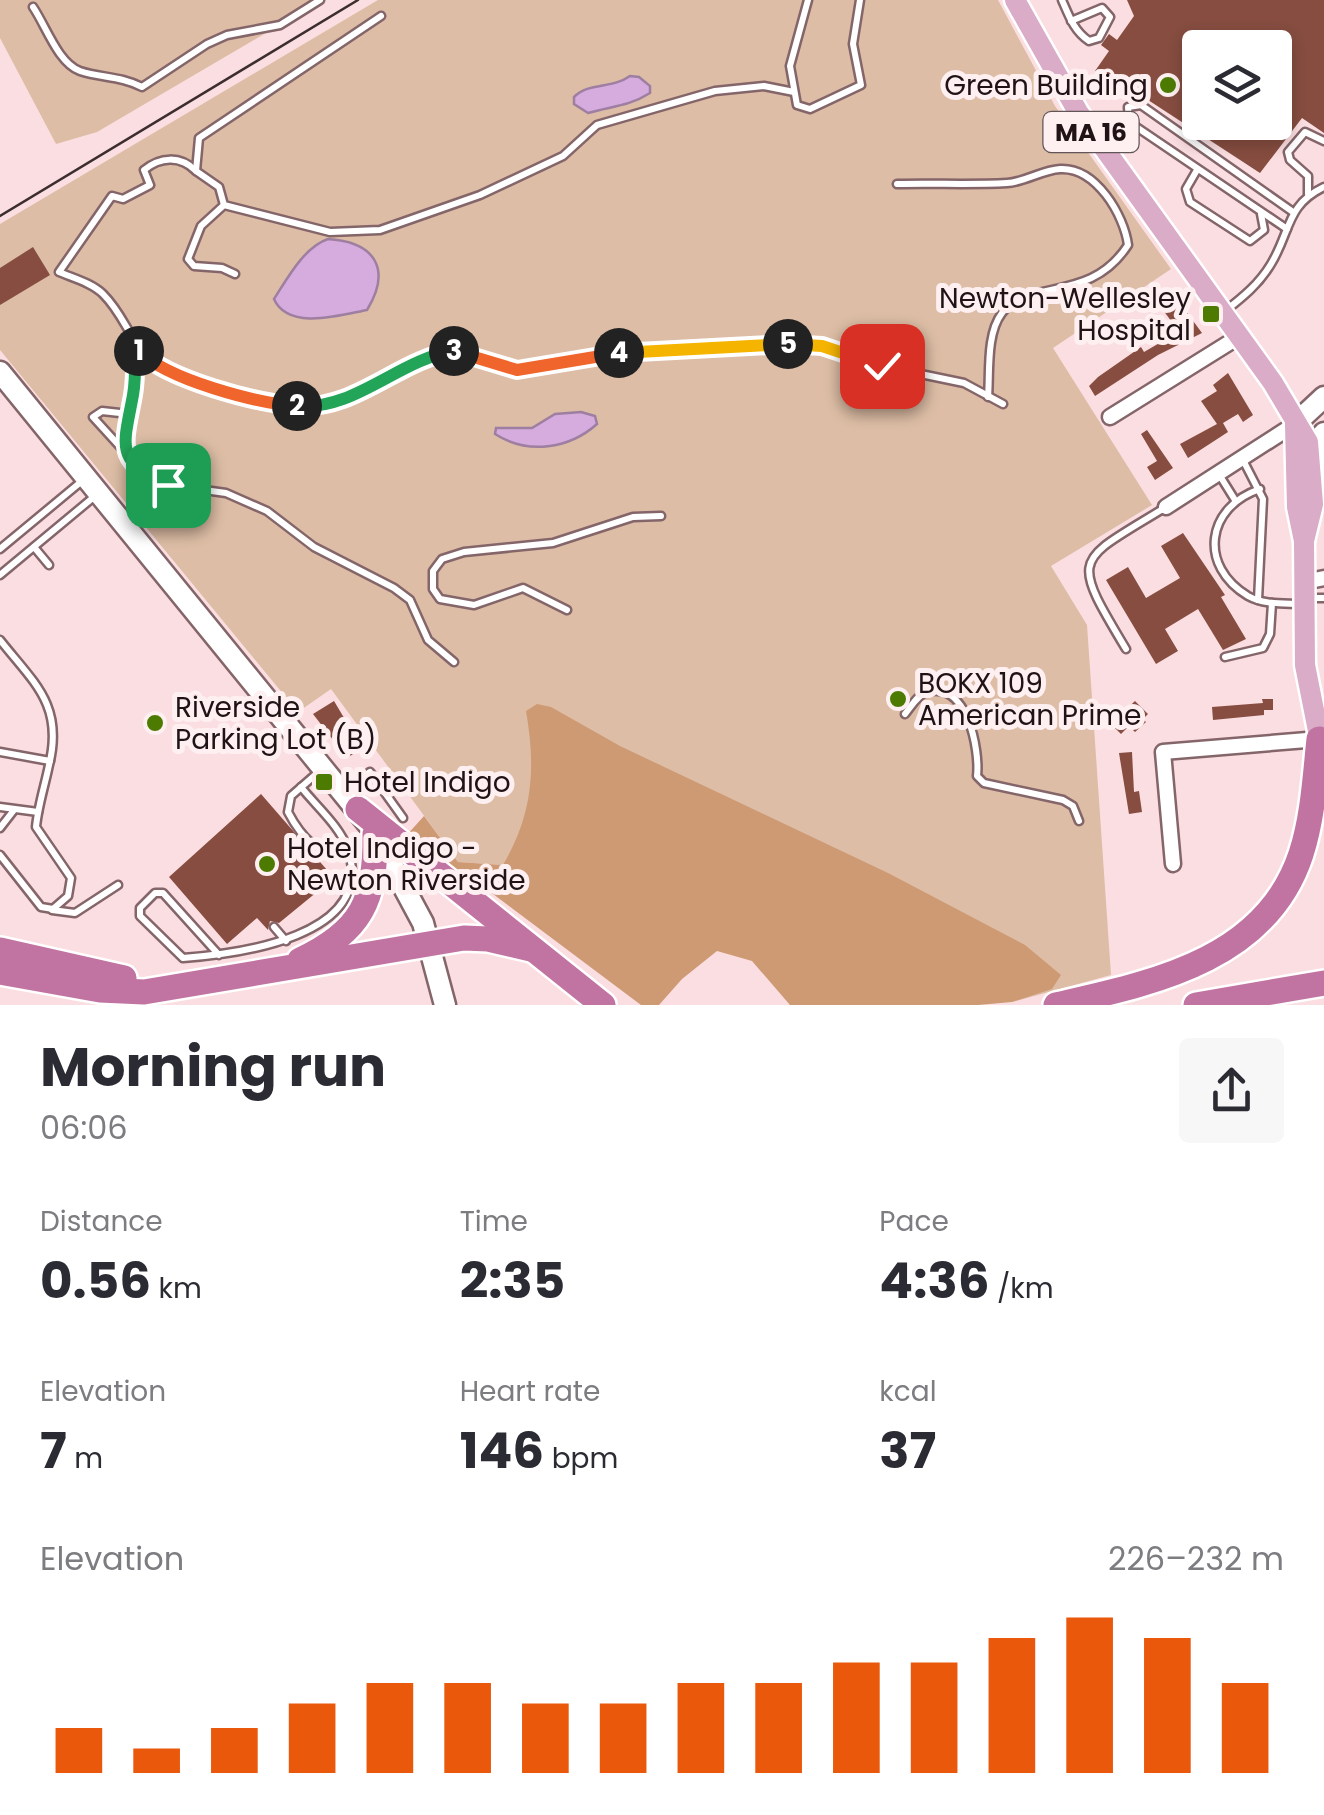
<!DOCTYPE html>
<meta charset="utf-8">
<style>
body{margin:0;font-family:Poppins,sans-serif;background:#f7f7f7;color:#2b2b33;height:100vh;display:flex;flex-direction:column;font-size:38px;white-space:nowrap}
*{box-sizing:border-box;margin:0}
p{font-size:32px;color:#7c7c81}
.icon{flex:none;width:55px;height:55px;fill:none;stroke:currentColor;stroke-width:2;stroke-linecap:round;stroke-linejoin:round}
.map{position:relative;height:1005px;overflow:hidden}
.details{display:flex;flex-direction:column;background:#fff;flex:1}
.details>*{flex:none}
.controls{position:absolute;left:1182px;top:30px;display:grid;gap:20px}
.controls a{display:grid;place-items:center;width:110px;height:110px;border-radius:10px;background:#fff;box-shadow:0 5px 15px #0003;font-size:50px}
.pin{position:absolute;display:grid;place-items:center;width:85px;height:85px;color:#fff;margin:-42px;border-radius:20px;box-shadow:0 5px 15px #0006}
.km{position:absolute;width:50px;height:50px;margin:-25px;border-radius:50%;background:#222;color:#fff;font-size:28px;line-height:50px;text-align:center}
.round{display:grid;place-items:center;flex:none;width:105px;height:105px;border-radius:10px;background:#f7f7f7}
.overview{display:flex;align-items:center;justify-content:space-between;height:170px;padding:0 40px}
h1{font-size:55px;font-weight:700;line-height:75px}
.metrics{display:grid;grid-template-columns:repeat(3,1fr);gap:15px;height:170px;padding:10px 40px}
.metrics div{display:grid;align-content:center}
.metrics b{font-size:50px;font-weight:700}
.metrics small{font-size:28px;font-weight:400}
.metrics p{font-size:28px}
.chart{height:280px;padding:20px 40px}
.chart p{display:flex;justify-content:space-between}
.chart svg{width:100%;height:180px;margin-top:10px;stroke:#ea580c;stroke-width:6}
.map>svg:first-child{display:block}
.green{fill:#ddbda5}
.forest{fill:#ce9a74}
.water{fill:#d5acdd;stroke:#9e7ea1;stroke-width:2.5}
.building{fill:#864d40;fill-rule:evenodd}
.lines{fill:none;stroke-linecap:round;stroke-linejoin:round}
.lane-casing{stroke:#846569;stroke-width:11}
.street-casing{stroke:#846569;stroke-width:19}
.secondary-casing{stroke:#846569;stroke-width:25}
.primary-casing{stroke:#fff;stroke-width:25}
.highway-casing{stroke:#fff;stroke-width:30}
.lane{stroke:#fff;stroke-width:6}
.street{stroke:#fff;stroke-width:14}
.secondary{stroke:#fff;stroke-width:20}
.primary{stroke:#daacc7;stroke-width:20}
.highway{stroke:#c174a1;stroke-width:25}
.tram{stroke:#3c2d2f;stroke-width:2.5}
.split-1-casing{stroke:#fff;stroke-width:20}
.split-2-casing{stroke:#fff;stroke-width:20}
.split-3-casing{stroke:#fff;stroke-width:20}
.split-4-casing{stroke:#fff;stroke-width:20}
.split-5-casing{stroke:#fff;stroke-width:20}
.split-6-casing{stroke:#fff;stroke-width:20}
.split-1{stroke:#22a559;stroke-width:12}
.split-2{stroke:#f0652b;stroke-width:12}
.split-3{stroke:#22a559;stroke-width:12}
.split-4{stroke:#f0652b;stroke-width:12}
.split-5{stroke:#f5b400;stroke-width:12}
.split-6{stroke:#f5b400;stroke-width:12}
.poi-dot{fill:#4d7b02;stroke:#feeff1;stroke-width:4}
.labels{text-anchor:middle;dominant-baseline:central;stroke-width:10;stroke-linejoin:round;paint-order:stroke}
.shield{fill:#feeff1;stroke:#625557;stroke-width:2.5}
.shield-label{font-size:25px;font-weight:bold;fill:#1f1315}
.poi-label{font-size:28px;fill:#1f1315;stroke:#feeff1;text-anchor:start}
</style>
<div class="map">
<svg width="1324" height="1005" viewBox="0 0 1324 1005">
<rect width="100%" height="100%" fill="#fbdee1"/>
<g class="green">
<path d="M0,0H322L97,132L56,144L0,38Z"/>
<path d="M378,0H998L1055,106L1171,269L1053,348L1152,505L1051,566L1087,625L1111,975L1012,1002L574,829L503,865L458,862L331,689L298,712L0,350V224Z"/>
</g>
<path class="forest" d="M537,704L551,707L620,746L888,873L1025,945L1061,975L1052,989L1012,1002L978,1005H790L752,961L717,951L682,979L659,1005H641L493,894L405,837L424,816L458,862L503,865C533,814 536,768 526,711Z"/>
<g class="water">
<path d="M630,76L639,77L650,86V93C628,107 611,106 588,113L574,104V97C589,82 612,89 630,76Z"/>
<path d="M328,239C375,242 392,269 367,310C341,315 288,331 274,299C287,279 304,247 328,239Z"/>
<path d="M581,412L595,416L597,424C569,449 528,455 495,434L496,428H532L555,414Z"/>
</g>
<g class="building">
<path d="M1127,0H1324V133L1302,118L1260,173L1122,83L1119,88L1095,71L1109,51L1101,45L1109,34L1117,40L1134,16ZM1200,48H1275V122H1200Z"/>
<path d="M33,247L50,275L0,305V268Z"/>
<path d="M1171,291L1202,333L1158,355L1095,396L1089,386L1098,377L1141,347L1144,352L1175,334L1177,329L1163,310L1166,307L1160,298Z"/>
<path d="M1228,373L1253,415L1243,422L1238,414L1223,423L1228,432L1188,458L1180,444L1217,424L1201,401L1217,391L1213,385Z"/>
<path d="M1147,430L1173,468L1155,480L1147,467L1157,461L1141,434Z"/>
<path d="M1183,533L1225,595L1221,597L1246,639L1223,650L1198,609L1165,629L1178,651L1156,664L1106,580L1128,567L1146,598L1180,578L1161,546Z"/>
<path d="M1262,699H1273V710H1264V715L1213,720L1212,707L1263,703Z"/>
<path d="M334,701L362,748L347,758L313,714Z"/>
<path d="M1135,701L1148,714L1143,719L1146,722L1135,732L1129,726L1121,734L1111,724Z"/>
<path d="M1132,752L1134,792L1139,791L1142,812L1129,814L1119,753Z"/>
<path d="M261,794L334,878L279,923L270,921L268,930L257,918L227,944L169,877Z"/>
</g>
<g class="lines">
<defs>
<g id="lane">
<path d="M808,0L790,66L797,105L810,109L861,85L853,44L860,0"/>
<path d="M1062,0C1069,16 1074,31 1089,41L1099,38L1110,17L1102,8L1071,21"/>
<path d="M33,7C46,26 58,63 80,71C101,78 121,76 142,87L207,44L227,35L280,25L320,0"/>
<path d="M381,16L199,138L196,171L219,187L224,205L330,232L380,230L480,195L563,156L597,125L715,91L764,86L794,92"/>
<path d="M1197,170L1186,189L1190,202L1250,241L1264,230L1261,214"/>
<path d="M196,171C180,155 160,157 144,170L150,185L123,199L112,196L59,272C73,278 92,283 103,294C129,320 129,348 164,368L272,404L311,408L337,402L434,354L457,350L517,370L606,354L766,343L822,346L882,366L964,383L1003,404"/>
<path d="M897,184C933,183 970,185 1007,183C1025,182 1042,170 1060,169C1096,167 1124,215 1128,245C1090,304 1028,278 1002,313C986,334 990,372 988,397"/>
<path d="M1308,194V176L1290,160L1288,152L1305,132L1324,141"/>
<path d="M224,205L201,226L188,259L194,266L222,268L235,274"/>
<path d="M1287,229L1129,122L1128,107L1141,105L1293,212"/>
<path d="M1225,311C1243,297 1259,284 1271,264C1291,231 1286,205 1324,187"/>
<path d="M135,346L134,393L124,431L125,452L132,464L168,485L226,493L267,511L314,547L394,588L410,600L428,640L454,662"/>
<path d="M124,451L93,417L102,411L129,414"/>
<path d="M1243,460L1263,499L1258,600"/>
<path d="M1220,476L1235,500"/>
<path d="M1260,489C1206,507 1198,566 1248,596C1264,605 1284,603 1302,604"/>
<path d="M34,547L49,565"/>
<path d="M0,549L82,481"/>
<path d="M0,575L95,496"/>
<path d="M1310,598H1324"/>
<path d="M567,610L523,588L474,605L440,599L433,589V571L442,559L464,552L553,543L633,517L661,516"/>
<path d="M0,640C34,683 64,705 49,765C45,785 38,806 36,827L71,878L68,896L53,909L41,907L0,855"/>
<path d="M1126,649C1069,554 1075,563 1166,507"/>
<path d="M1225,657L1263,648L1270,634L1272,603"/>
<path d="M905,714C911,707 918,694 927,692C967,680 980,750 977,776L984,783L1063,800L1073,806L1079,821"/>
<path d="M0,752L50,761"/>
<path d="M322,769L291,796L288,812C300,835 321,861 349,854"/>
<path d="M345,791L370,772L403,818"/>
<path d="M0,807L38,812"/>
<path d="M0,828L14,810"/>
<path d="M52,910L75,913L118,885"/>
<path d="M274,927L286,941"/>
<path d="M219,955L163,893H155L140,908V916L183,958C237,954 377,937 348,850C340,826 316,806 301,787"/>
</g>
<g id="street">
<path d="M1110,417L1240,336"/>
<path d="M1166,507L1295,424"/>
<path d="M1304,582L1324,578"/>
<path d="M1173,864L1163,752L1319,739"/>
</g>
<g id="secondary">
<path d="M0,372L373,830L423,923L445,1005"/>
<path d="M1295,424L1324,397"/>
<path d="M1315,482L1324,433"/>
</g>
<g id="primary">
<path d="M1015,0L1078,112L1273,383L1308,442L1313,504L1304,541"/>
<path d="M1295,424L1297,507L1304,541L1305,665L1322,751"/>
</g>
<g id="highway">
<path d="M358,809L603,1005"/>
<path d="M0,950L124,978"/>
<path d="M300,960C362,931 376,900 375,834"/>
<path d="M0,972L100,990L144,992L464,938L488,939L531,949"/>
<path d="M1056,1005C1151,983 1266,961 1301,854C1313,817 1315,777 1319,739"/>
<path d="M1196,1005L1324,983"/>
</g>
</defs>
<use href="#lane" class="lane-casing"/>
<use href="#street" class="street-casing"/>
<use href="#secondary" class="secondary-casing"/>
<use href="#primary" class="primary-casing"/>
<use href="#highway" class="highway-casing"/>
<use href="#lane" class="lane"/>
<use href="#street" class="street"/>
<use href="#secondary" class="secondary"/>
<use href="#primary" class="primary"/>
<use href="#highway" class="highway"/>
<path class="tram" d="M0,216L358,0"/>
</g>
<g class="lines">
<defs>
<path id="split-1" d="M139,351L135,346C135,362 136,379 133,395C124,445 113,461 168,485"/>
<path id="split-2" d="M139,351C168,380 256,403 297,406"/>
<path id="split-3" d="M297,406C355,411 399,359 454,351"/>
<path id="split-4" d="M454,351L517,370L619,353"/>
<path id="split-5" d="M619,353L788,344"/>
<path id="split-6" d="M788,344L822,346L882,366"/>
</defs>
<use href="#split-1" class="split-1-casing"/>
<use href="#split-2" class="split-2-casing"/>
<use href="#split-3" class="split-3-casing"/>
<use href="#split-4" class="split-4-casing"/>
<use href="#split-5" class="split-5-casing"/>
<use href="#split-6" class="split-6-casing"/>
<use href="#split-1" class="split-1"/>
<use href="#split-2" class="split-2"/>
<use href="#split-3" class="split-3"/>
<use href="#split-4" class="split-4"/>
<use href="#split-5" class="split-5"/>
<use href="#split-6" class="split-6"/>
</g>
<g class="poi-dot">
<circle cx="1168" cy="85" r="10"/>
<rect x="1201" y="304" width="20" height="20" rx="5"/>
<circle cx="898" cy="699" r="10"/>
<circle cx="155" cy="723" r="10"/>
<rect x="314" y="772" width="20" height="20" rx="5"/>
<circle cx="267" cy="864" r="10"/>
</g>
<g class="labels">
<rect class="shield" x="1043.5" y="112" width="95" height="40" rx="8"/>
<g class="shield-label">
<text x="1091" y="132">MA 16</text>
</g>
<g class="poi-label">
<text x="1148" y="85" text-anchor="end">Green Building</text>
<text x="1191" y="298" text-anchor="end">Newton-Wellesley<tspan x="1191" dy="32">Hospital</tspan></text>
<text x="918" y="683">BOKX 109<tspan x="918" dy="32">American Prime</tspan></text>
<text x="175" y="707">Riverside<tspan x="175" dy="32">Parking Lot (B)</tspan></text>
<text x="344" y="782">Hotel Indigo</text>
<text x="287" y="848">Hotel Indigo -<tspan x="287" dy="32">Newton Riverside</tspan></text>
</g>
</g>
</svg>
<div class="controls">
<a><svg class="icon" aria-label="layers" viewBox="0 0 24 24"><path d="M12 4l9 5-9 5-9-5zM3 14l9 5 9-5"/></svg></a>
</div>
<div class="pin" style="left:168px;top:485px;background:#1e9e55"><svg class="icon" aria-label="arrive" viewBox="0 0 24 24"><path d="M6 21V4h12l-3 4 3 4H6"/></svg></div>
<div class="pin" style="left:882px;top:366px;background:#d93025"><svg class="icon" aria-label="check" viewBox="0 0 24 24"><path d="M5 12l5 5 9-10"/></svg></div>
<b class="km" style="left:139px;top:351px">1</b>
<b class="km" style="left:297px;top:406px">2</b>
<b class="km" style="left:454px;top:351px">3</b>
<b class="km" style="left:619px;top:353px">4</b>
<b class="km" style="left:788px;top:344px">5</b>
</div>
<section class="details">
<div class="overview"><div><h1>Morning run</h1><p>06:06</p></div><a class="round"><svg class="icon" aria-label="share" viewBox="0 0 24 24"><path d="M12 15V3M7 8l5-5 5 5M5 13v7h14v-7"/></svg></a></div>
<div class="metrics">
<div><p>Distance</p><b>0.56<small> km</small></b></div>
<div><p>Time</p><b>2:35</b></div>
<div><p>Pace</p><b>4:36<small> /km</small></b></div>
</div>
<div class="metrics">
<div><p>Elevation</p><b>7<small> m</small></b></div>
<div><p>Heart rate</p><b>146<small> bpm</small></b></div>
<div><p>kcal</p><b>37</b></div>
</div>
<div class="chart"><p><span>Elevation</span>226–232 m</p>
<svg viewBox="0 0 160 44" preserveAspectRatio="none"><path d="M5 44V33M15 44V38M25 44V33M35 44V27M45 44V22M55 44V22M65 44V27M75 44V27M85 44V22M95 44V22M105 44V17M115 44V17M125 44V11M135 44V6M145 44V11M155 44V22"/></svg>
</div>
</section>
